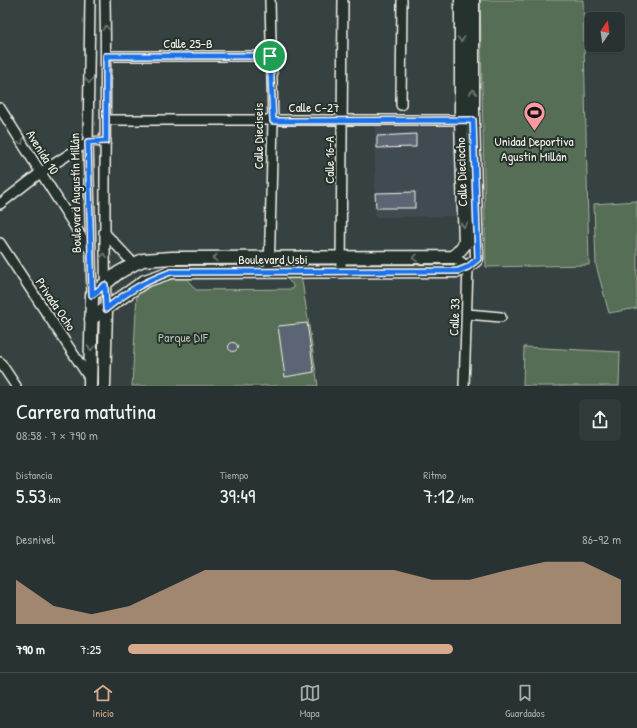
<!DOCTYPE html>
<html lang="es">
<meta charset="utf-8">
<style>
body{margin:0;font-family:"Patrick Hand",sans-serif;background:#303a3a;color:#f1f3f6;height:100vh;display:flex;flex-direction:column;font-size:15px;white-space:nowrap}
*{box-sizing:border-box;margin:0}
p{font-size:13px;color:#a5aaac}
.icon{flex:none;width:22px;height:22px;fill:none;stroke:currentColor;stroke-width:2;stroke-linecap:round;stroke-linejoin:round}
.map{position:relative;height:386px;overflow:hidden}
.drawer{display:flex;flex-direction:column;background:#283232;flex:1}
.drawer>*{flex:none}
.needle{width:26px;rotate:13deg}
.tools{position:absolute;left:585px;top:12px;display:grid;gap:8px}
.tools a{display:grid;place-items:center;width:40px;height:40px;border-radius:6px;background:#283232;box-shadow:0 1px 3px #0004,0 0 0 1px #444d4d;font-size:20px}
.pin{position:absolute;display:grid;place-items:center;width:34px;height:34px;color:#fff;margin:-17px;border:2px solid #fff;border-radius:50%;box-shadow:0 1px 4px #0007}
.round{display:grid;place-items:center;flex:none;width:42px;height:42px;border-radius:6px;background:#303a3a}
.headline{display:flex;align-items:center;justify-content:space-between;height:68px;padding:0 16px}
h1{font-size:22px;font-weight:600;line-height:30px}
.metrics{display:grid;grid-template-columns:repeat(3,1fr);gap:6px;height:68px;padding:4px 16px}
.metrics div{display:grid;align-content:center}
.metrics b{font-size:20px;font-weight:600}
.metrics small{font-size:11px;font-weight:400}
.metrics p{font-size:11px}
.chart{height:112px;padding:8px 16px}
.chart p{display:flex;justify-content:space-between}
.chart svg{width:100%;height:72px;margin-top:4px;fill:#d6ab8b;opacity:.7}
ul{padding:0 16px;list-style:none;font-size:13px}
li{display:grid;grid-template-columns:64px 48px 1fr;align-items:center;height:30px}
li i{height:10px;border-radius:5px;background:#d6ab8b}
.tab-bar{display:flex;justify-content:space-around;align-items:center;height:56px;border-top:1px solid #444d4d;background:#283232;font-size:11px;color:#a5aaac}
.tab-bar a{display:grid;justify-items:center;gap:2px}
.tab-bar .on{color:#d6ab8b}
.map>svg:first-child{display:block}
.built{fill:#414c51}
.green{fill:#576e54;stroke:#a6b09e}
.building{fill:#5b6573;stroke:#f4f1e8}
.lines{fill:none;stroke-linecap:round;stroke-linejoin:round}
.minor-casing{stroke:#f4f1e8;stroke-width:12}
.tertiary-casing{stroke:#f4f1e8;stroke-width:15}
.minor{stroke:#26332d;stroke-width:9}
.tertiary{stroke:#26332d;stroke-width:12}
.oneway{stroke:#6e766e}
.route-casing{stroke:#fff;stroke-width:8}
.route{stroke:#1a73e8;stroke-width:5}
.labels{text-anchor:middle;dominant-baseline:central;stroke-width:4;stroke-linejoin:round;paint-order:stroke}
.street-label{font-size:13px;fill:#f4f1e8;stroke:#26332d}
.poi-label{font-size:13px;fill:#f4f1e8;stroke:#26332d}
.park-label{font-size:13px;fill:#b5bdad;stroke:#26332d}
</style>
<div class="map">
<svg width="637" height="386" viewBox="0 0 637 386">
<rect width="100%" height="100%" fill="#364242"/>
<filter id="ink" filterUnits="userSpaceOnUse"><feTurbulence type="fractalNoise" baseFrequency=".025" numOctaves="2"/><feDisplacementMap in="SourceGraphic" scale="8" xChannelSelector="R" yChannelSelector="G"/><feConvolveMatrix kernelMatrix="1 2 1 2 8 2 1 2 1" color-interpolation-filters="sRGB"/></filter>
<g filter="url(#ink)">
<path class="built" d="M375,126L455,127L457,216L375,217Z"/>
<g class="green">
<path d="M480,0H583L589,265L486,267Z"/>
<path d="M637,201V308L609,313L596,265L594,204Z"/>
<path d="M288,274H301L318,386H132L137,293C152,281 165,278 184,276L196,290L293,289V285L287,279Z"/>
<path d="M524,347L620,352L619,386H523Z"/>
</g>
<g class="building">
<path d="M416,134V147L377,148V136Z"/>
<path d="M415,192V208H376L375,193Z"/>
<path d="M307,323L314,372L285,377L278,326Z"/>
<circle cx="233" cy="347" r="4.5"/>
</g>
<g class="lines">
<defs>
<g id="minor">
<path d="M90,0L88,142L92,295"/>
<path d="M105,0C107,103 103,206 106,309"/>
<path d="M106,56H270"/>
<path d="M401,105L402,0"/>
<path d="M0,108L89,249"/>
<path d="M107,120H467"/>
<path d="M0,204L40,173L88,142L106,141"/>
<path d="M104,232L134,264"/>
<path d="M0,243L90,379"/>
<path d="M454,257L468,267L464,386"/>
<path d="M269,273L273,121L270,0"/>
<path d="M341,273L343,0"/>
<path d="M467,314L501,317"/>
<path d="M0,362L16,386"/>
</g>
<g id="tertiary">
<path d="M91,319L145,281L171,272L458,271L468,267L477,259L473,120V0"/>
<path d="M90,386L92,295L118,273L134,264L143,260L172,258L454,257L465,244L461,120V0"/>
<path d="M104,386L106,309"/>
</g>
</defs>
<use href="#minor" class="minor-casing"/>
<use href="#tertiary" class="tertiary-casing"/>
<use href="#minor" class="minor"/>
<use href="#tertiary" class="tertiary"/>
</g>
<defs><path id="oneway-chevron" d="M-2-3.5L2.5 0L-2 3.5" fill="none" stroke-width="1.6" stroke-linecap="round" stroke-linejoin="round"/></defs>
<g class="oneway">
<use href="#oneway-chevron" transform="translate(106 28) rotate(-91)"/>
<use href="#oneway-chevron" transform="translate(461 39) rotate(90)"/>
<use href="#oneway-chevron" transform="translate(89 81) rotate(91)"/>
<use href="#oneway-chevron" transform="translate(473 92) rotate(-90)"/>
<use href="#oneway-chevron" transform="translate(21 142) rotate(58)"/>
<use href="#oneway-chevron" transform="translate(464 225) rotate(88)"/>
<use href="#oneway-chevron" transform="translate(104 256) rotate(-92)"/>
<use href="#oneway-chevron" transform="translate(215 258) rotate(-180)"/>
<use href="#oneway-chevron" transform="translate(415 258) rotate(179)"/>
<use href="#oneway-chevron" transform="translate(91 348) rotate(91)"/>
</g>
</g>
<g class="lines" filter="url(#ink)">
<defs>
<path id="route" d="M106,56H270L273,121L473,120L478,259L468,267L458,271L171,272C144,282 128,291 106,309L105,285L92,295L88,142L106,141Z"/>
</defs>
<use href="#route" class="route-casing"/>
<use href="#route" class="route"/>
</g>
<defs>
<symbol id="stadium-pin" viewBox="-11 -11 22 30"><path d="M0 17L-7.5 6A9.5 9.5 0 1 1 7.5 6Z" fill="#ff9aa2" stroke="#26332d"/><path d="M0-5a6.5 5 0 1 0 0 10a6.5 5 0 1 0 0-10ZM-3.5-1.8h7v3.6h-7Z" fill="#111"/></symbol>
</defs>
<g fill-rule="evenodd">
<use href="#stadium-pin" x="522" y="100" width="25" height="34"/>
</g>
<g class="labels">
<g class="street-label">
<text x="188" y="43">Calle 25-B</text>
<text x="314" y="107">Calle C-27</text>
<text transform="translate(258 136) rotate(-90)">Calle Dieciseis</text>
<text transform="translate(43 152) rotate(58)">Avenida 10</text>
<text transform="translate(329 160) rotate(-90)">Calle 16-A</text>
<text transform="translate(461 172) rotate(-92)">Calle Dieciocho</text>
<text transform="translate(75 193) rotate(-91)">Boulevard Augustín Millán</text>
<text x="273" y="259">Boulevard Usbi</text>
<text transform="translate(56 304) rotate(56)">Privada Ocho</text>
<text transform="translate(454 317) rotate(-88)">Calle 33</text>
</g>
<g class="poi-label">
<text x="534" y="141">Unidad Deportiva<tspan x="534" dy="15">Agustín Millán</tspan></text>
</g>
<g class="park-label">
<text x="183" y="337">Parque DIF</text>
</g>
</g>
</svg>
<div class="tools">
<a><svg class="needle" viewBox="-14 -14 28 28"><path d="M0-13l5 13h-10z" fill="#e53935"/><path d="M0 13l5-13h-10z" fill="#a5aaac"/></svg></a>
</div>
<div class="pin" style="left:270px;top:56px;background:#1e9e55"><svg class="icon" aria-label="arrive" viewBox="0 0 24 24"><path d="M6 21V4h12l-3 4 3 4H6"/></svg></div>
</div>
<section class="drawer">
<div class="headline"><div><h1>Carrera matutina</h1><p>08:58 · 7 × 790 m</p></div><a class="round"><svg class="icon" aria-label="share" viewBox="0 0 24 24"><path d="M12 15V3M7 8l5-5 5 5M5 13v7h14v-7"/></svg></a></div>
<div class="metrics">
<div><p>Distancia</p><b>5.53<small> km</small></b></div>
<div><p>Tiempo</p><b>39:49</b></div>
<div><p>Ritmo</p><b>7:12<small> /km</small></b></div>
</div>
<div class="chart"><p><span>Desnivel</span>86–92 m</p>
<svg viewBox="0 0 160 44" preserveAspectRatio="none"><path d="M0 44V17L10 33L20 38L30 33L40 22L50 11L60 11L70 11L80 11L90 11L100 11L110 17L120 17L130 11L140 6L150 6L160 17V44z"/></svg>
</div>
<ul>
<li><b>790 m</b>7:25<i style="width:66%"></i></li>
</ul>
</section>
<nav class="tab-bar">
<a class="on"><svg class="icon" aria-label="home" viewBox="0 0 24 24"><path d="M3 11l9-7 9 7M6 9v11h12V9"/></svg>Inicio</a>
<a><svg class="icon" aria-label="map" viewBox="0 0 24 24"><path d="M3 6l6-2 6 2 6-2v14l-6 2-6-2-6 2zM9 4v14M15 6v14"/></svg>Mapa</a>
<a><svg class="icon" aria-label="saved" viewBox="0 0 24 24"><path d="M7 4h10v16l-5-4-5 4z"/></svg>Guardados</a>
</nav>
